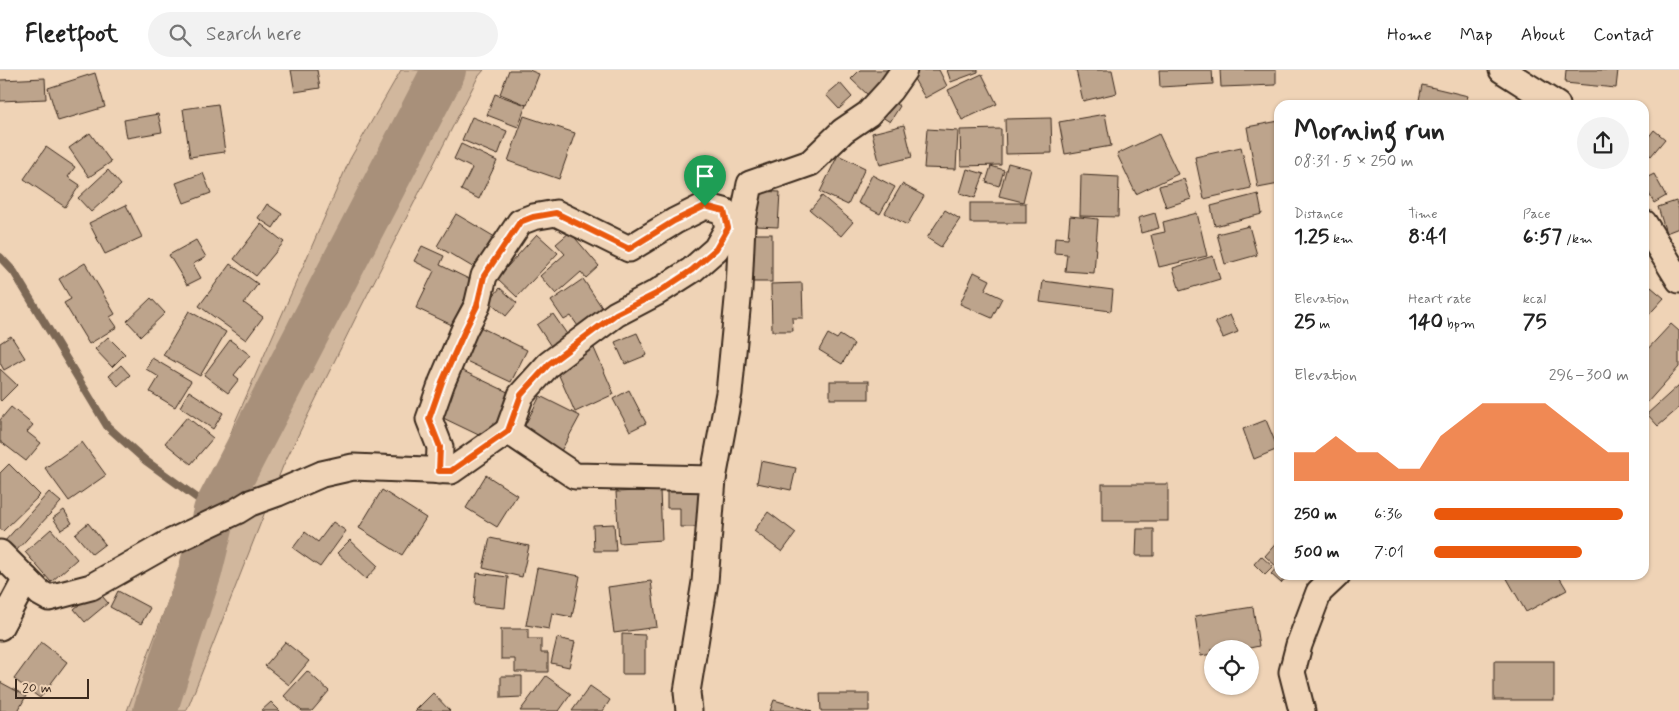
<!DOCTYPE html>
<meta charset="utf-8">
<style>
body{margin:0;font-family:Mynerve,sans-serif;background:#f2f2f2;color:#222;height:100vh;display:flex;flex-direction:column;font-size:19px;white-space:nowrap}
*{box-sizing:border-box;margin:0}
p{font-size:16px;color:#767676}
.icon{flex:none;width:28px;height:28px;fill:none;stroke:currentColor;stroke-width:2;stroke-linecap:round;stroke-linejoin:round}
.map{position:relative;flex:1;overflow:hidden}
.side{position:absolute;left:1274px;top:30px;width:375px;height:480px;display:flex;flex-direction:column;background:#fff;border-radius:15px;box-shadow:0 1px 4px #0004}
.side>*{flex:none}
.fabs{position:absolute;left:1204px;top:570px;display:grid;gap:10px}
.fabs a{display:grid;place-items:center;width:55px;height:55px;border-radius:50%;background:#fff;box-shadow:0 1px 4px #0004;font-size:25px}
.scale{position:absolute;left:15px;bottom:12px;width:74px;box-sizing:border-box;padding-left:5px;border:2px solid #3b2a1e;border-top:0;font-size:14px;line-height:18px;white-space:nowrap;color:#3b2a1e;-webkit-text-stroke:4px #efd3b6;paint-order:stroke}
.pin{position:absolute;display:grid;place-items:center;width:42px;height:42px;color:#fff;margin:-51px -21px;border-radius:50% 50% 50% 0;rotate:-45deg;box-shadow:0 0 5px #0007}
.pin .icon{rotate:45deg}
.round{display:grid;place-items:center;flex:none;width:52px;height:52px;border-radius:26px;background:#f2f2f2}
.head{display:flex;align-items:center;justify-content:space-between;height:85px;padding:0 20px}
h1{font-size:28px;font-weight:700;line-height:38px}
.metrics{display:grid;grid-template-columns:repeat(3,1fr);gap:8px;height:85px;padding:5px 20px}
.metrics div{display:grid;align-content:center}
.metrics b{font-size:21px;font-weight:700}
.metrics small{font-size:14px;font-weight:400}
.metrics p{font-size:14px}
.chart{height:140px;padding:10px 20px}
.chart p{display:flex;justify-content:space-between}
.chart svg{width:100%;height:90px;margin-top:5px;fill:#ea580c;opacity:.7}
ul{padding:0 20px;list-style:none;font-size:16px}
li{display:grid;grid-template-columns:80px 60px 1fr;align-items:center;height:38px}
li i{height:12px;border-radius:6px;background:#ea580c}
header{display:flex;align-items:center;gap:30px;box-sizing:border-box;height:70px;padding:0 25px;background:#fff;border-bottom:1px solid #e0e0e0}
header strong{font-size:24px}
nav{display:flex;gap:28px;margin-inline-start:auto;font-size:18px}
.search{width:350px;height:45px;background:#f2f2f2;display:flex;align-items:center;gap:12px;box-sizing:border-box;padding:0 18px;border-radius:28px;color:#767676;font-size:19px}
.map>svg:first-child{display:block}
.green{fill:#d1b79d;stroke:#86705e}
.lines{fill:none;stroke-linecap:round;stroke-linejoin:round}
.stream{stroke:#7c6755;stroke-width:8}
.river{stroke:#a8907a;stroke-width:44}
.building{fill:#bda48c;stroke:#3b2a1e}
.minor-casing{stroke:#3b2a1e;stroke-width:29}
.minor{stroke:#efd3b6;stroke-width:25}
.route-casing{stroke:#fff;stroke-width:10}
.route{stroke:#ea580c;stroke-width:6}
</style>
<header>
<strong>Fleetfoot</strong>
<div class="search"><svg class="icon" aria-label="search" viewBox="0 0 24 24"><circle cx="10" cy="10" r="6"/><path d="M15 15l6 6"/></svg>Search here</div>
<nav><a>Home</a><a>Map</a><a>About</a><a>Contact</a></nav>
</header>
<div class="map">
<svg width="1679" height="641" viewBox="0 0 1679 641">
<rect width="100%" height="100%" fill="#efd3b6"/>
<filter id="ink" filterUnits="userSpaceOnUse"><feTurbulence type="fractalNoise" baseFrequency=".02" numOctaves="2"/><feDisplacementMap in="SourceGraphic" scale="10" xChannelSelector="R" yChannelSelector="G"/><feConvolveMatrix kernelMatrix="1 2 1 2 8 2 1 2 1" color-interpolation-filters="sRGB"/></filter>
<g filter="url(#ink)">
<path class="green" d="M401,0H484L478,7L358,243L283,396L189,635L186,641H127L235,352L350,89Z"/>
<g class="lines">
<path class="stream" d="M0,187L14,202L107,356L146,391L215,441"/>
<path class="river" d="M155,641L200,502L215,441L444,0"/>
</g>
<g class="building">
<path d="M291,0H317L320,18L295,22Z"/>
<path d="M509,0H529L539,4L527,35L500,24Z"/>
<path d="M860,0H894L869,26L851,9Z"/>
<path d="M914,0H939L947,16L925,28L910,2Z"/>
<path d="M947,0H978V2L951,12Z"/>
<path d="M1076,0H1112L1117,23L1083,31Z"/>
<path d="M1159,0H1212L1213,14L1160,17Z"/>
<path d="M1220,0H1276V15L1221,17Z"/>
<path d="M1566,0H1618L1616,18L1565,13Z"/>
<path d="M95,3L105,37L58,51L48,18Z"/>
<path d="M982,4L997,34L962,50L948,20Z"/>
<path d="M45,8L46,29L0,31V10Z"/>
<path d="M840,13L852,27L839,39L826,25Z"/>
<path d="M1422,15L1468,26L1465,35H1418Z"/>
<path d="M495,24L526,35L518,57L487,45Z"/>
<path d="M886,27L900,36L890,52L876,43Z"/>
<path d="M218,34L225,82L190,87L183,39Z"/>
<path d="M158,44L162,62L127,68L124,50Z"/>
<path d="M1105,44L1111,76L1065,84L1059,52Z"/>
<path d="M524,46L575,63L559,109L508,91Z"/>
<path d="M472,47L507,61L498,85L462,70Z"/>
<path d="M1051,48L1052,83L1006,84L1005,49Z"/>
<path d="M1279,51V114L1258,118L1247,57Z"/>
<path d="M904,55L912,87L880,95L872,63Z"/>
<path d="M927,59L958,61L956,99L924,98Z"/>
<path d="M1001,59V95L961,96L960,60Z"/>
<path d="M1654,60L1665,69L1651,86L1644,80V73Z"/>
<path d="M90,63L111,92L89,107L69,78Z"/>
<path d="M1159,64L1178,104L1136,124L1117,84Z"/>
<path d="M461,74L497,91L479,129L461,120L472,98L454,89Z"/>
<path d="M46,77L75,97L68,107L80,115L65,137L24,109Z"/>
<path d="M1241,77L1251,118L1204,129L1195,87Z"/>
<path d="M838,85L865,98L848,135L820,122Z"/>
<path d="M1008,93L1031,99L1023,132L999,126Z"/>
<path d="M991,96L1004,100L999,116L986,112Z"/>
<path d="M967,99L984,104L975,128L960,123Z"/>
<path d="M108,100L121,115L91,142L78,128Z"/>
<path d="M203,103L211,123L184,133L176,113Z"/>
<path d="M1654,104L1666,126L1654,133L1644,114V109Z"/>
<path d="M872,105L895,117L880,144L858,133Z"/>
<path d="M1081,105L1119,107L1118,147L1080,146Z"/>
<path d="M1184,109L1191,129L1166,137L1159,116Z"/>
<path d="M902,114L924,126L907,155L885,143Z"/>
<path d="M757,121L780,122L778,157L756,156Z"/>
<path d="M1258,124L1262,144L1215,156L1211,136Z"/>
<path d="M822,126L853,152L841,166L810,140Z"/>
<path d="M1676,131L1679,140V158L1666,163L1658,137Z"/>
<rect x="970" y="133" width="56" height="20"/>
<path d="M267,134L282,144L273,158L258,148Z"/>
<path d="M126,135L142,167L105,184L89,153Z"/>
<path d="M945,140L960,149L941,177L927,168Z"/>
<path d="M1155,143L1159,158L1141,163L1138,148Z"/>
<path d="M1197,143L1207,186L1159,197L1151,165L1165,162L1163,152Z"/>
<path d="M456,144L500,170L481,202L437,176Z"/>
<path d="M1070,146L1098,149L1094,203L1065,201L1067,184L1054,183L1055,167L1068,168Z"/>
<path d="M261,154L284,172L256,206L234,189Z"/>
<path d="M1249,156L1257,185L1225,194L1217,164Z"/>
<path d="M570,162L599,196L586,208L581,202L556,224L540,206L565,184L556,174Z"/>
<path d="M537,164L558,183L517,227L497,208Z"/>
<rect x="753" y="164" width="19" height="48"/>
<path d="M196,170L206,187L193,194L201,208L187,215L169,185Z"/>
<path d="M422,176L444,186L440,195L473,211L452,255L416,238L434,201L414,191Z"/>
<path d="M1213,186L1220,209L1180,221L1173,198Z"/>
<path d="M85,193L115,244L110,247L117,257L89,274L64,233L71,229L59,209Z"/>
<path d="M230,194L258,214L244,233L263,247L246,270L199,236Z"/>
<path d="M974,202L990,210L985,220L1002,228L992,248L960,234Z"/>
<path d="M583,209L607,245L582,262L571,246L564,250L551,231Z"/>
<path d="M1043,211L1113,220L1111,241L1040,232Z"/>
<path d="M802,213L803,248H792L793,261H772L771,214Z"/>
<path d="M1651,217L1664,228L1644,250V225Z"/>
<path d="M500,218L517,233L506,246L489,231Z"/>
<path d="M151,228L165,243L141,266L127,251Z"/>
<path d="M189,241L226,262L200,306L163,285Z"/>
<path d="M553,244L571,270L554,281L537,255Z"/>
<path d="M1230,245L1238,262L1223,268L1215,252Z"/>
<path d="M1671,254L1679,261V297L1646,334L1644,332V283Z"/>
<path d="M480,257L527,280L511,312L464,290Z"/>
<path d="M637,263L647,285L625,294L615,272Z"/>
<path d="M828,264L837,269L840,265L854,274L842,294L819,280Z"/>
<path d="M11,266L25,288L4,300L0,293V273Z"/>
<path d="M108,267L125,284L112,297L95,279Z"/>
<path d="M230,270L250,285L234,305L239,309L228,323L204,305Z"/>
<path d="M593,276L614,324L575,342L554,294Z"/>
<path d="M152,288L191,311L175,337L150,322L159,307L146,299Z"/>
<path d="M121,295L130,305L118,316L109,306Z"/>
<path d="M0,299L17,315L1,331L0,330Z"/>
<path d="M461,300L512,324L489,370L439,346Z"/>
<rect x="830" y="311" width="39" height="18"/>
<path d="M1679,315V338L1658,356L1647,344Z"/>
<path d="M629,320L646,353L630,361L613,329Z"/>
<path d="M189,321L223,343L213,359L180,337Z"/>
<path d="M540,326L580,346L561,381L522,361Z"/>
<path d="M11,337L33,355L27,362L41,373L26,391L0,371V350Z"/>
<path d="M187,347L213,368L191,394L165,373Z"/>
<path d="M1266,350L1278,379L1254,389L1243,359Z"/>
<path d="M82,372L106,405L69,431L45,398Z"/>
<path d="M761,391L796,398L791,420L757,413Z"/>
<path d="M9,394L40,425L3,461L0,459V403Z"/>
<path d="M486,405L517,425L497,457L466,438Z"/>
<rect x="1102" y="414" width="66" height="37"/>
<path d="M667,415H702L703,457H680V438H667Z"/>
<path d="M382,420L426,448L402,485L359,458Z"/>
<path d="M660,420L662,470L619,473L616,422Z"/>
<path d="M49,422L61,432L15,482L4,472Z"/>
<path d="M64,440L72,453L61,460L53,448Z"/>
<path d="M768,442L796,463L782,482L754,461Z"/>
<path d="M333,452L346,461L320,497L293,478L305,462L318,472Z"/>
<path d="M88,453L105,474L92,484L75,464Z"/>
<path d="M614,454L616,481H594L593,455Z"/>
<path d="M51,459L77,489L51,512L25,482Z"/>
<path d="M1137,459H1154V486H1136Z"/>
<path d="M490,468L529,476L522,507L483,498Z"/>
<path d="M350,470L378,496L366,509L337,483Z"/>
<path d="M1279,470V505H1288L1281,513L1271,504L1277,497L1265,486Z"/>
<path d="M1261,486L1273,497L1265,505L1254,494Z"/>
<path d="M537,498L580,506L572,547L552,543L549,559L526,555Z"/>
<path d="M477,503L508,507L505,538L474,535Z"/>
<path d="M1505,505H1558L1567,520L1526,542Z"/>
<path d="M651,511L657,557L614,563L608,517Z"/>
<path d="M97,520L108,533L85,552L74,539Z"/>
<path d="M118,521L150,538L141,554L110,537Z"/>
<path d="M1253,537L1259,576L1245,579H1212V584L1201,586L1195,546Z"/>
<path d="M501,559H528V569H541V583H548V602H515V589H501Z"/>
<path d="M622,564L645,565V604H622Z"/>
<path d="M557,568L575,572L569,597L551,593Z"/>
<path d="M41,572L67,592L40,628L14,609Z"/>
<path d="M285,572L309,591L289,615L265,596Z"/>
<rect x="1494" y="591" width="60" height="39"/>
<path d="M307,601L329,621L312,641H302L284,626Z"/>
<path d="M501,606H522V627L501,628Z"/>
<path d="M546,606L571,624L559,641H520Z"/>
<path d="M0,612L26,626L18,641H0Z"/>
<path d="M590,616L610,630L603,641H572Z"/>
<path d="M433,623L450,641H415Z"/>
<path d="M820,624H869V641H821Z"/>
<path d="M774,630L812,641H770Z"/>
<path d="M271,632L280,641H261Z"/>
</g>
<g class="lines">
<defs>
<g id="minor">
<path d="M1502,0L1557,35"/>
<path d="M1644,153L1679,210"/>
<path d="M439,401L440,377L429,349L442,312L465,258L477,236L484,206L520,152L533,147L556,143L629,179L675,151L705,136L724,141L728,158L716,179L692,200L656,223L616,244L549,294L521,325L508,361"/>
<path d="M713,409L729,323L739,219L742,154L750,114L810,93L843,61L868,44L890,20L904,0"/>
<path d="M0,483L40,523L49,528L91,517L167,474L237,441L250,433L278,423L322,404L353,397L451,401L508,361L575,406L713,409L705,512L687,622L689,641"/>
<path d="M0,557L26,509"/>
<path d="M1302,641L1292,602L1299,575L1319,522L1337,505"/>
</g>
</defs>
<use href="#minor" class="minor-casing"/>
<use href="#minor" class="minor"/>
</g>
</g>
<g class="lines" filter="url(#ink)">
<defs>
<path id="route" d="M705,136L724,141L728,158L716,179L692,200L656,224L616,244L549,294L521,325L508,361L451,401H439L440,377L429,349L442,312L466,258L477,236L484,206L520,152L533,147L556,143L629,179L674,151Z"/>
</defs>
<use href="#route" class="route-casing"/>
<use href="#route" class="route"/>
</g>
</svg>
<div class="fabs">
<a><svg class="icon" aria-label="locate" viewBox="0 0 24 24"><circle cx="12" cy="12" r="6"/><path d="M12 2v4M12 18v4M2 12h4M18 12h4"/></svg></a>
</div>
<div class="scale">20 m</div>
<div class="pin" style="left:705px;top:136px;background:#1e9e55"><svg class="icon" aria-label="arrive" viewBox="0 0 24 24"><path d="M6 21V4h12l-3 4 3 4H6"/></svg></div>
<section class="side">
<div class="head"><div><h1>Morning run</h1><p>08:31 · 5 × 250 m</p></div><a class="round"><svg class="icon" aria-label="share" viewBox="0 0 24 24"><path d="M12 15V3M7 8l5-5 5 5M5 13v7h14v-7"/></svg></a></div>
<div class="metrics">
<div><p>Distance</p><b>1.25<small> km</small></b></div>
<div><p>Time</p><b>8:41</b></div>
<div><p>Pace</p><b>6:57<small> /km</small></b></div>
</div>
<div class="metrics">
<div><p>Elevation</p><b>25<small> m</small></b></div>
<div><p>Heart rate</p><b>140<small> bpm</small></b></div>
<div><p>kcal</p><b>75</b></div>
</div>
<div class="chart"><p><span>Elevation</span>296–300 m</p>
<svg viewBox="0 0 160 44" preserveAspectRatio="none"><path d="M0 44V30L10 30L20 22L30 30L40 30L50 38L60 38L70 22L80 14L90 6L100 6L110 6L120 6L130 14L140 22L150 30L160 30V44z"/></svg>
</div>
<ul>
<li><b>250 m</b>6:36<i style="width:97%"></i></li>
<li><b>500 m</b>7:01<i style="width:76%"></i></li>
</ul>
</section>
</div>
